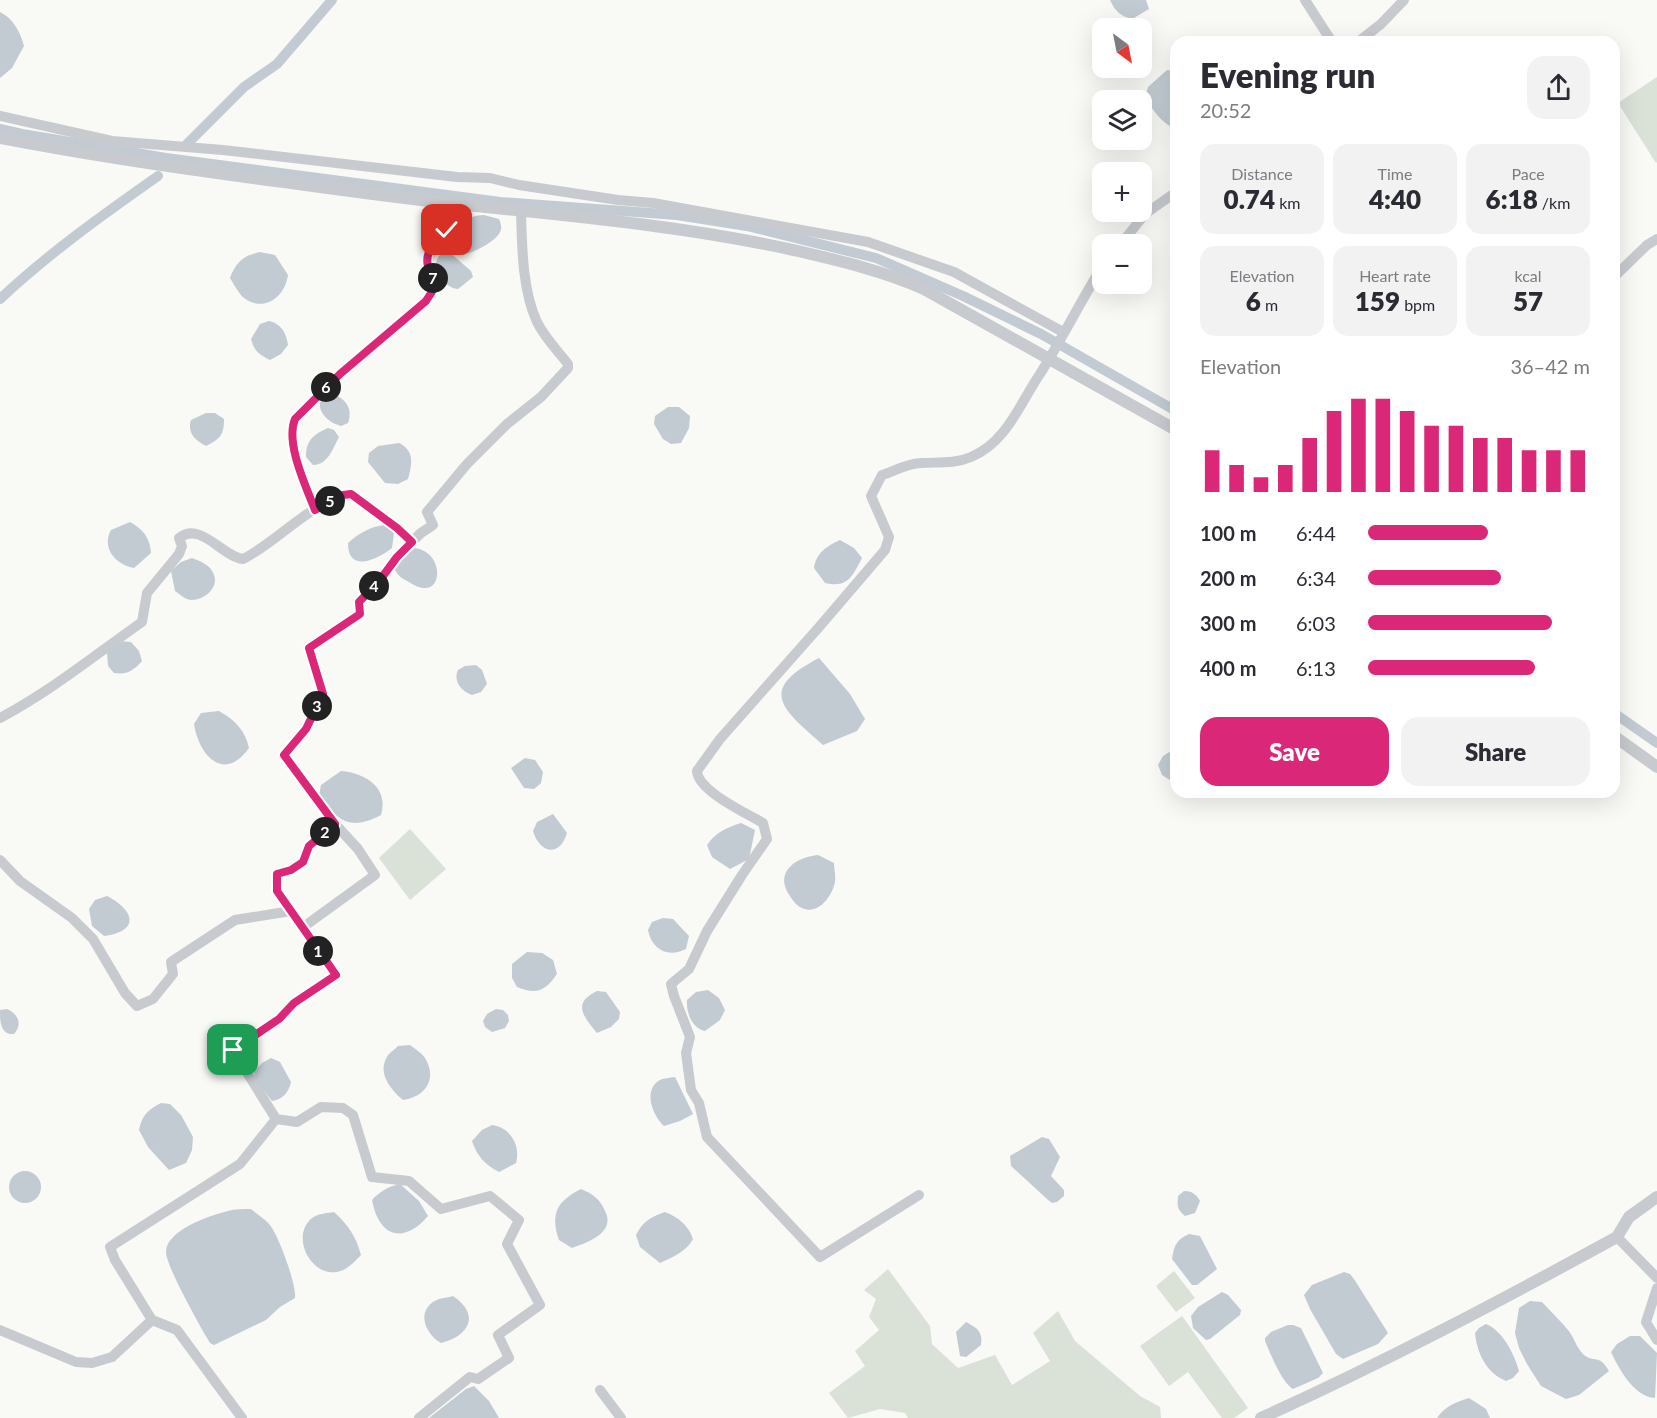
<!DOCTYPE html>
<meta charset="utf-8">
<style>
body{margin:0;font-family:Lato,sans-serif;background:#f2f2f3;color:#2b2b33;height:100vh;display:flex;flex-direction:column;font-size:22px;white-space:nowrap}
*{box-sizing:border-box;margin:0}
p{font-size:20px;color:#7c7c81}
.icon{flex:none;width:33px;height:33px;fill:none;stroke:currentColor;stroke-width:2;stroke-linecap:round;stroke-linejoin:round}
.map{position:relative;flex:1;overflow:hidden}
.side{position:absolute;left:1170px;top:36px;width:450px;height:762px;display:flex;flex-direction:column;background:#fff;border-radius:18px;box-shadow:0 6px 24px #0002}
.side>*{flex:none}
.needle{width:39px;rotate:148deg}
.fabs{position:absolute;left:1092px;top:18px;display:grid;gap:12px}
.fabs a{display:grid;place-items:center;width:60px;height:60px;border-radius:12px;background:#fff;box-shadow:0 6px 24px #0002;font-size:30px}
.pin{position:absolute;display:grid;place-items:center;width:51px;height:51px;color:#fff;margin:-26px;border-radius:12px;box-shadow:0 3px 9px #0006}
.km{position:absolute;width:30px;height:30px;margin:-15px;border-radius:50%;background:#222;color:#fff;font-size:16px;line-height:30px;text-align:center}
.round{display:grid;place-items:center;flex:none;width:63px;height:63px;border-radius:18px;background:#f2f2f3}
.overview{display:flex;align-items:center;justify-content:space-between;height:102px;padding:0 30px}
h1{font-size:33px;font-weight:800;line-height:45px}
.metrics{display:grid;grid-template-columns:repeat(3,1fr);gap:9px;height:102px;padding:6px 30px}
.metrics div{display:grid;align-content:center;border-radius:15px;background:#f2f2f3;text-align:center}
.metrics b{font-size:26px;font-weight:800}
.metrics small{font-size:16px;font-weight:400}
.metrics p{font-size:16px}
.chart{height:168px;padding:12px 30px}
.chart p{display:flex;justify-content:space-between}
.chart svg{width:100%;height:108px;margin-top:6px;stroke:#db2777;stroke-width:6}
.cta{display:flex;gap:12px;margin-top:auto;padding:12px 30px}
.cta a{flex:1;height:69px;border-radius:18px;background:#db2777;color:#fff;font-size:24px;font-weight:800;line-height:69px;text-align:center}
.cta a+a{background:#f2f2f3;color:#2b2b33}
ul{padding:0 30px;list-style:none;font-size:20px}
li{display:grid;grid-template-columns:96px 72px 1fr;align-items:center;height:45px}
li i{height:15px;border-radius:8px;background:#db2777}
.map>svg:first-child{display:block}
.green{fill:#dae1d7}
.water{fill:#c1cbd1}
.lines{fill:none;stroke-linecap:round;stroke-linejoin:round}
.canal{stroke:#c1cbd1;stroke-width:10}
.minor{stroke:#c7cbcf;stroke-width:10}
.tertiary{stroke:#c7cbcf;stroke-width:12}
.route-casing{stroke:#fff;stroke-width:12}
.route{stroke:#db2777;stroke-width:8}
</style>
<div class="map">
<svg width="1657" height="1418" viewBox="0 0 1657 1418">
<rect width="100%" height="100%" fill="#f9f9f6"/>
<g class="green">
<path d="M1657,77V162L1656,163L1618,103Z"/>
<path d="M410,829L446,869L410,900L379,858Z"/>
<path d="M888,1269L930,1326L932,1344L958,1368L995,1355L1012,1385L1050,1361L1033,1333L1058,1311L1075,1341L1140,1396L1160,1407L1161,1418H908L905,1413L880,1409L848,1418L829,1393L865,1366L855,1351L879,1330L869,1317L876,1299L864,1290Z"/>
<path d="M1174,1271L1195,1298L1176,1312L1156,1286Z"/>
<path d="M1182,1316L1248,1408L1234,1418H1222L1188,1372L1169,1386L1140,1346Z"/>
</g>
<g class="water">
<path d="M1110,0H1146L1149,9L1132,19C1120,16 1115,11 1110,0Z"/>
<path d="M0,12C14,19 20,32 24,46L12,68L0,78Z"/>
<path d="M1167,70L1176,71V129C1161,123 1154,111 1145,98L1148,87Z"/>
<path d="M484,215L499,219C500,221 502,227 501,229C500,240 472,254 461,255C447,246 456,225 469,218C474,216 479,215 484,215Z"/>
<path d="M448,251L471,271L473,277L458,289C441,288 424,257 448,251Z"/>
<path d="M260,252L275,255L288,275C285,297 264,313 244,298C238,293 234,284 230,278C236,262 244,255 260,252Z"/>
<path d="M269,321C281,324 286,332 288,345L281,354L270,360C260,355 254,351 251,339L260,324Z"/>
<path d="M333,394C346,399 353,409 348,423L341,426C330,423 318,414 320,401L325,396Z"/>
<path d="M668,407H679L690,416L689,428L681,443L671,444L663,439L654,424L655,416Z"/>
<path d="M206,413H215L224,419C224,435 220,439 206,446C195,440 187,433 191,420Z"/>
<path d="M328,428L334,430L339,437C333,448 328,465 313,465L306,457C306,440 313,435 328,428Z"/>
<path d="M399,443C415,451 412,464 408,479L398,484L385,483L368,462L369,453L378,446Z"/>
<path d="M130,522C143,529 150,538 151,553L134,568C116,565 101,548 111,530Z"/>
<path d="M386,525L394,533L392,548C378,559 348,574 348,543C359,533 371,526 386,525Z"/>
<path d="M840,540L854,548L862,558C852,577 848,588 825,583L814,568C816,553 827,546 840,540Z"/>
<path d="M415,548C447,552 444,606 409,582C403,579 398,576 395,570L398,560Z"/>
<path d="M192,558C200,561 211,565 214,575C219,588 204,600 192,600C185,600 180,594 175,591L171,571L181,562Z"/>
<path d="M119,641L131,642L139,651L142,661C133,671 127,675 114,673L108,666L107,652Z"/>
<path d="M819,658L850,694L865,719L857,731L823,745C784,710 755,691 819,658Z"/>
<path d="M476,665L482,670L487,684L481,692L472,695C461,691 453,681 458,670L465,666Z"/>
<path d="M219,711C235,720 245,730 249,748C224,783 199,756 194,724L201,713Z"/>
<path d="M1176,748V784L1162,775L1158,765L1163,756Z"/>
<path d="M525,758L535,760L543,772L541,783L534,789L524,788L511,768Z"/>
<path d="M341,771C366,773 389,788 381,815C350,831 339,822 319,796L321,785Z"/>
<path d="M553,814L567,833C559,859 539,852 533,831L537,822Z"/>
<path d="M741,823L755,830L749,859L730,869L712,857L707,845C716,832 726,828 741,823Z"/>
<path d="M818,855L834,863C834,869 836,876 835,882C832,897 817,917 800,907C794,903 792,899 788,893C775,870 798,857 818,855Z"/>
<path d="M107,896C134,910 141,931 104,936L92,926L89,909L95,900Z"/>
<path d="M663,918L673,919L689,936L686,949C668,958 652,950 648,930L652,922Z"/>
<path d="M527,952L542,953L553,960L557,974C545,991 537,995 517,987L512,978V964Z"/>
<path d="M708,990L719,998L725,1010L720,1020L705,1031C692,1028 686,1013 687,1000L696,992Z"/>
<path d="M597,991L606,992L620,1012L619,1019L611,1027L597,1033C583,1016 572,1003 597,991Z"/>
<path d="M7,1009C18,1014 23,1024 14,1034C0,1035 0,1021 0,1010Z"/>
<path d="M496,1009L503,1010L508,1015L509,1021L505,1028L492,1032L485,1027L483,1021L487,1014Z"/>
<path d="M410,1045C415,1049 422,1053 425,1058C438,1079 425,1097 403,1100C391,1090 377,1073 387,1057C389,1053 395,1049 398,1046Z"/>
<path d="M271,1058L280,1062L291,1082C289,1092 282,1100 272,1101L256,1080L254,1072L262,1063Z"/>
<path d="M675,1077L693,1114L680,1121L664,1126C653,1116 642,1090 660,1080C664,1078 670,1078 675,1077Z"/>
<path d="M161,1103L170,1104L181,1115L193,1137L192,1150L186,1163L169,1170L148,1147L139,1130C142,1115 148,1110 161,1103Z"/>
<path d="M492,1125C510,1127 521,1146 516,1163L499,1172C485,1165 477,1156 472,1141L482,1130Z"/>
<path d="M1042,1137L1049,1139L1060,1157L1051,1176L1064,1190V1196L1057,1202L1052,1203L1047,1199L1011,1166L1010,1156Z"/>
<circle cx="25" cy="1187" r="16"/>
<path d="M400,1184L419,1201L428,1216C404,1244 379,1238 372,1200C379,1192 389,1186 400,1184Z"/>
<path d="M581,1189C593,1194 600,1199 605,1211C616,1232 589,1242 572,1248L559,1240C550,1214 557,1201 581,1189Z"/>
<path d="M1184,1191C1192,1191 1196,1194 1200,1201L1195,1213L1185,1216C1177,1210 1177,1205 1178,1196Z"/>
<path d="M251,1209C257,1214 264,1218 269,1224C278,1233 297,1286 295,1298L280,1307L266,1320L214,1345L210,1343C201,1328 166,1266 166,1252C166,1230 211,1215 228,1211C235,1209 244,1209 251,1209Z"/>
<path d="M334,1212C348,1225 356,1236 361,1255C356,1260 350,1267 343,1270C315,1283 288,1238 312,1218C317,1214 327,1213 334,1212Z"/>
<path d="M665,1212C678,1217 689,1226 693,1239C687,1251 673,1257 660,1263L640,1247L636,1235C643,1221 651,1217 665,1212Z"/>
<path d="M1189,1234L1200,1236L1217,1269L1197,1285H1192L1172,1259C1174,1246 1176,1240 1189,1234Z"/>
<path d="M1344,1272L1350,1274L1354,1279L1388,1333L1378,1344L1343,1359L1336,1354L1310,1309L1304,1295L1312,1285Z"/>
<path d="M1222,1292L1228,1295L1241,1310L1240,1315L1210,1339L1206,1340L1193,1328L1191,1316L1198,1307Z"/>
<path d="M453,1296C481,1315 469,1336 441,1343C427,1335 416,1314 433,1302C438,1298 447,1298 453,1296Z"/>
<path d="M1530,1301L1542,1302C1550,1311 1560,1320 1568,1330C1574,1337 1576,1347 1583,1354C1594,1364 1599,1353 1609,1371L1579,1395L1566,1399L1541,1386L1527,1364L1519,1348L1515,1333L1519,1308Z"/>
<path d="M966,1322C977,1328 983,1331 981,1345L966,1357L960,1356L956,1332Z"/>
<path d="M1486,1324C1503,1331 1514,1354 1519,1371L1513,1378L1506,1381C1486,1373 1477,1353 1475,1333L1479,1328Z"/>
<path d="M1288,1325H1293L1301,1328L1323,1373L1318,1378L1293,1389C1282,1383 1270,1353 1265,1341V1338L1271,1332Z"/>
<path d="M1630,1336H1640L1657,1353L1655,1398C1634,1397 1619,1369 1611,1352L1617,1344Z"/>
<path d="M474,1386L489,1401L499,1418H429L466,1389Z"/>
<path d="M1469,1398L1486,1409L1490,1418H1437C1445,1406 1456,1402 1469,1398Z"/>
</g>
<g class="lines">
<g class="canal">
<path d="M0,129L22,134L166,158L500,202L677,215L747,226L876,258L963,296L1041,334L1176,411"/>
<path d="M186,145L244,87L277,64L332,0"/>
<path d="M0,299C49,253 104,214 158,176"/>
<path d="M1614,713L1657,743"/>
</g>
<g class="minor">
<path d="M1305,0L1332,42"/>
<path d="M1358,42L1381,24L1404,0"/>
<path d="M0,116L112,141L223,150L457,177L490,178L519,185L618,200L653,203L868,242L954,272L1063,332"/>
<path d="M1121,244L1145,214L1176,192"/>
<path d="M1614,277L1647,245L1657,239"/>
<path d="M315,510C306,485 285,444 295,419L340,374L426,301L434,287L433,277L427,265L433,243L447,230L464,205"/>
<path d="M0,718C51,691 95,655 142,622L147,593L179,554L182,546L179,538C201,521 221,556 243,559C276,543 314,499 351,494L397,528L412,542"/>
<path d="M0,860L20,881L72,918L93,939L125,993L137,1006L153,999L173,974L171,962L235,920L291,911L277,891V874L291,870L303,863L309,846L335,824"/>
<path d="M291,911L336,975L294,1003L279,1019L233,1050L276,1119L297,1122L321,1107L343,1108L353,1115L372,1177L409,1181L441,1209L490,1196L519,1220L507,1244L540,1305L498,1335L509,1358L478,1379L470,1377L419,1418"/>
<path d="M302,928L375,875L358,849L335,824L284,755L306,729L323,695L309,647L360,614L359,602L380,580L405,548L421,533L433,525L427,512L467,464L507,424L541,397L568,368V364C557,350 545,338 537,322C522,290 522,245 521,211"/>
<path d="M919,1195L820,1257L707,1137L699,1103L691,1090L686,1053L690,1037L674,996L671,984L689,969L707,931L742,875L767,839L763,823C746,813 698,791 697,771L720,739L820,626L885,550L889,537L871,496L882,475C894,471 909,463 921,463C938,462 955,464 971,457C1007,442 1020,403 1040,374C1062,339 1080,302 1102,267"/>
<path d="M1617,1237L1657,1278"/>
<path d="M1657,1288L1646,1322L1657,1340"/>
<path d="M0,1330L76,1362L92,1363L112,1357L152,1320"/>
<path d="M600,1390L621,1418"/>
<path d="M242,1418L177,1330L152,1320L115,1260L110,1247L240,1164L276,1119"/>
</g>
<g class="tertiary">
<path d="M0,138C94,156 189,170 284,182C342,190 399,198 457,204C571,216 686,226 798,251C841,261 883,271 924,289L1176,430"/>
<path d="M1614,736L1657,767"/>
<path d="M1261,1418C1383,1363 1500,1301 1617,1237L1629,1217L1657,1197"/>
</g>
</g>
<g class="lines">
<defs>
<path id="route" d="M233,1050L279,1019L294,1003L336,975L277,891V874L291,870L303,862L309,846L335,824L284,755L306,729L323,694L309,648L360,614L359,602L380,580L397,557L412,542L397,528L351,494L343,495L315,510C306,486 285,443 295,419L340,374L426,301C428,297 432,293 433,289C436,280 430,274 428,266C424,251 437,239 447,230"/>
</defs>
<use href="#route" class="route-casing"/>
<use href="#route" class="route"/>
</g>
</svg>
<div class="fabs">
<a><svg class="needle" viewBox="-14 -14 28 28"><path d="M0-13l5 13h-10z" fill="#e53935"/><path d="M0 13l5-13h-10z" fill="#7c7c81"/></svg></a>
<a><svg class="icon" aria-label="layers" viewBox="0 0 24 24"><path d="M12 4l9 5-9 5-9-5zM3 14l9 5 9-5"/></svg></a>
<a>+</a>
<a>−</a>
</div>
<div class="pin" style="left:233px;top:1050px;background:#1e9e55"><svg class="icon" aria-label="arrive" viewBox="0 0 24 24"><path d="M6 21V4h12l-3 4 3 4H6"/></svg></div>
<div class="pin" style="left:447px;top:230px;background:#d93025"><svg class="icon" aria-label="check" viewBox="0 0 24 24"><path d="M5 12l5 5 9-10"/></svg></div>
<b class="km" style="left:318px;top:951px">1</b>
<b class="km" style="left:325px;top:832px">2</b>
<b class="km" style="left:317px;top:706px">3</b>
<b class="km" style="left:374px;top:586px">4</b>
<b class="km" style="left:330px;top:501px">5</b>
<b class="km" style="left:326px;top:387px">6</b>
<b class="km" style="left:433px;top:278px">7</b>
<section class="side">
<div class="overview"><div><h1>Evening run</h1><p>20:52</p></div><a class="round"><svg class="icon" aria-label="share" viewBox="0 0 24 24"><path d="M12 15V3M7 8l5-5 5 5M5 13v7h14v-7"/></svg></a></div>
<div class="metrics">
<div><p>Distance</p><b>0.74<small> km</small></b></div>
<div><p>Time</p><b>4:40</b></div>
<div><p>Pace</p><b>6:18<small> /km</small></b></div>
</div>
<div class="metrics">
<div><p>Elevation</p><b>6<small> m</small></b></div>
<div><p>Heart rate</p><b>159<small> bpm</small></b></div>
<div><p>kcal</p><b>57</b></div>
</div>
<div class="chart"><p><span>Elevation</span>36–42 m</p>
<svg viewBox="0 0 160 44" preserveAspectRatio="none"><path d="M5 44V27M15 44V33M25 44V38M35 44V33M45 44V22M55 44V11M65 44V6M75 44V6M85 44V11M95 44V17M105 44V17M115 44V22M125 44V22M135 44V27M145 44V27M155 44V27"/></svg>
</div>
<ul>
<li><b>100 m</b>6:44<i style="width:54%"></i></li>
<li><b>200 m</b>6:34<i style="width:60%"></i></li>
<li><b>300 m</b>6:03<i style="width:83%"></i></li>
<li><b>400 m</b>6:13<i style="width:75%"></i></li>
</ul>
<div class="cta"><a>Save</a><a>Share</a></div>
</section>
</div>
